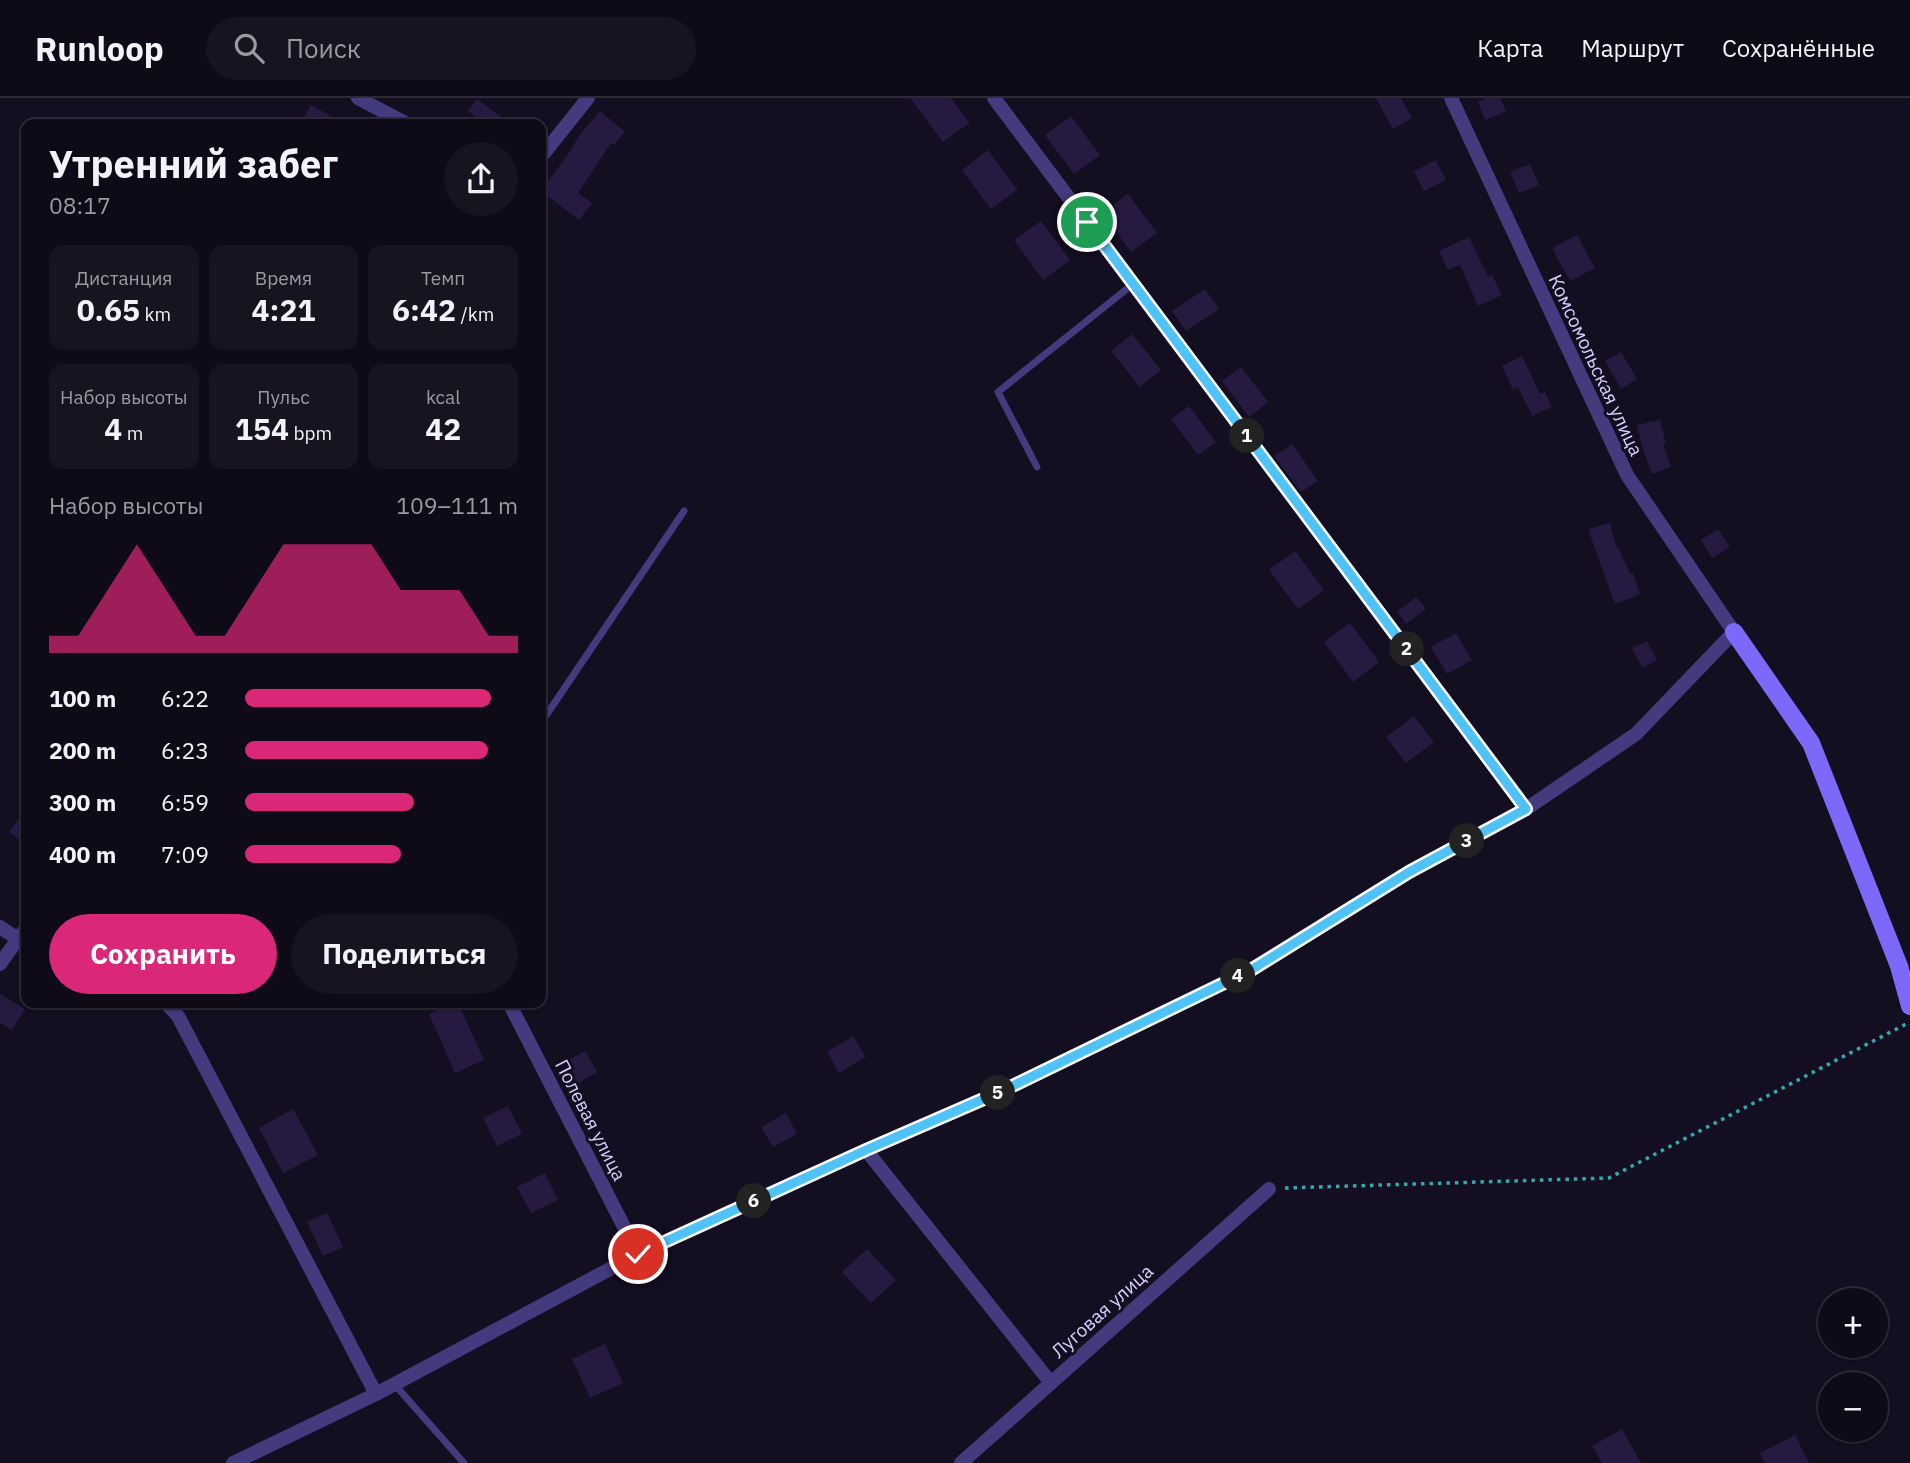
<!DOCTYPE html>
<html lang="ru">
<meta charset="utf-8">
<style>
body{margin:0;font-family:"IBM Plex Sans",sans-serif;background:#171321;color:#f1f3f6;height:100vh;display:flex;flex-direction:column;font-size:26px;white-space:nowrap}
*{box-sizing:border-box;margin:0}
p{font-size:23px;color:#9b9aa2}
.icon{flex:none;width:38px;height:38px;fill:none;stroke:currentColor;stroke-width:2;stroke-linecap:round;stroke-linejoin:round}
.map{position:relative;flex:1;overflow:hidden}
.details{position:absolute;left:21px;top:21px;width:525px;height:889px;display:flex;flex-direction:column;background:#0e0a18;border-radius:14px;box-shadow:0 2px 5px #0004,0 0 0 2px #2e2b37}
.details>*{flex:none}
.controls{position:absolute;left:1818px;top:1190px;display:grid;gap:14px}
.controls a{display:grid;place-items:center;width:70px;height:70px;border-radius:50%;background:#0e0a18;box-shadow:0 2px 5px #0004,0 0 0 2px #2e2b37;font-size:35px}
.pin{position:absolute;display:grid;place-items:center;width:60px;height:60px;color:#fff;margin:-30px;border:4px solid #fff;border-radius:50%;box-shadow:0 2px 7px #0007}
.km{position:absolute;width:35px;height:35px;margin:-18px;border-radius:50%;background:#222;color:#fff;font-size:19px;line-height:35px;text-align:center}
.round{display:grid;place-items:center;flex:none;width:74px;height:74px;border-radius:37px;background:#171321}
.headline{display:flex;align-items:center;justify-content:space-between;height:119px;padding:0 28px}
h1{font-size:38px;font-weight:800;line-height:52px}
.metrics{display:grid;grid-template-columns:repeat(3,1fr);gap:10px;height:119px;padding:7px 28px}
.metrics div{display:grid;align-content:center;border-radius:14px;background:#171321;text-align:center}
.metrics b{font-size:30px;font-weight:800}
.metrics small{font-size:19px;font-weight:400}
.metrics p{font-size:19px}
.chart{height:196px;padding:14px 28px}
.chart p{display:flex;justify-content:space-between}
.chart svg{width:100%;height:126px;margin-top:7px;fill:#db2777;opacity:.7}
.button{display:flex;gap:14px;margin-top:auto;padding:14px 28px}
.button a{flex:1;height:80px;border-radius:42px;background:#db2777;color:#fff;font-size:28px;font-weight:800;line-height:80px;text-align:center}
.button a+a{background:#171321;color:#f1f3f6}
ul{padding:0 28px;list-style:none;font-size:23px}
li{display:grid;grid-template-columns:112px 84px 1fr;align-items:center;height:52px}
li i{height:18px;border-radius:9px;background:#db2777}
header{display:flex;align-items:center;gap:42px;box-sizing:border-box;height:98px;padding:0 35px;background:#0e0a18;border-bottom:2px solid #2e2b37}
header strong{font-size:33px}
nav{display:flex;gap:38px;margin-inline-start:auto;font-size:24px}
.search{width:490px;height:63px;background:#171321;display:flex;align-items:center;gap:18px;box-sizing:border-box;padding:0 24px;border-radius:38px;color:#9b9aa2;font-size:26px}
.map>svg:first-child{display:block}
.building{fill:#261a40}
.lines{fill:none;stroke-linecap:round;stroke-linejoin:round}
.path{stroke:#32a9ae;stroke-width:3.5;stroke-dasharray:3.5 5;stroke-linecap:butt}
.lane{stroke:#443a7e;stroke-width:7}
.street{stroke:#443a7e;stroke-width:14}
.secondary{stroke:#7c69fa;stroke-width:18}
.route-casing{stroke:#fff;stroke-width:14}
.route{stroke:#4fc3f7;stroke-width:9}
.labels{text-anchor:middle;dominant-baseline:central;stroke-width:6;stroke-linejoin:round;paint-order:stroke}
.street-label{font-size:19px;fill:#d9cffd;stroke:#130e20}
</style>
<header>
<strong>Runloop</strong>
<div class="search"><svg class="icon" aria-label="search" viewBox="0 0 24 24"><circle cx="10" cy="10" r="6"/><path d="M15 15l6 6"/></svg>Поиск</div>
<nav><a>Карта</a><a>Маршрут</a><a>Сохранённые</a></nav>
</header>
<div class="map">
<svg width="1910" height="1365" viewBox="0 0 1910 1365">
<rect width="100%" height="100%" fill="#130e20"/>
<g class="building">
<path d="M910,0H951L969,25L943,44Z"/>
<path d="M1376,0H1401L1412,20L1393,31Z"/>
<path d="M1486,0H1500L1506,13L1485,22L1478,4Z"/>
<path d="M477,1L511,26H485L468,13Z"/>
<path d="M311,7L345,26H300Z"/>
<path d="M600,13L625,34L614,47L611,45L578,95L592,105L579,122L541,93L566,59L579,38Z"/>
<path d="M1071,18L1100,57L1074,76L1045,37Z"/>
<path d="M988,52L1017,92L991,111L962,72Z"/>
<path d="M1436,62L1446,82L1424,93L1414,73Z"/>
<path d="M1530,66L1539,87L1519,95L1510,74Z"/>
<path d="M1128,96L1157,135L1131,154L1102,115Z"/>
<path d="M1041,123L1070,162L1043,182L1014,142Z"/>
<path d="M1577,137L1595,170L1570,183L1552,150Z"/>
<path d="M1469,139L1488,179L1492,177L1502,197L1478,208L1460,167L1448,172L1439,153Z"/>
<path d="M1205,191L1219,211L1186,233L1172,213Z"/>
<path d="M1132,236L1161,272L1140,289L1111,253Z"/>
<path d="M1621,254L1637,281L1621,291L1605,263Z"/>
<path d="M1522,258L1540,296L1545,294L1552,309L1532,318L1518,289L1513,292L1502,268Z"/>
<path d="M1241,269L1268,304L1249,319L1222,283Z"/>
<path d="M1189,308L1216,344L1198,357L1171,321Z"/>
<path d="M1660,322L1666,346L1663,347L1671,369L1652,376L1642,348L1637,327Z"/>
<path d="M1292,346L1318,383L1301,394L1274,358Z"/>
<path d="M1610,425L1616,449H1618L1630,476L1633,475L1640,496L1615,506L1588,431Z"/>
<path d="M1718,431L1730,449L1712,460L1701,442Z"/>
<path d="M1295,453L1324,492L1298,511L1269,472Z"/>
<path d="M1416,499L1426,511L1406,526L1397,514Z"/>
<path d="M1350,525L1379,564L1353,584L1324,544Z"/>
<path d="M1456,535L1472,562L1447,576L1431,549Z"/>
<path d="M1647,543L1657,562L1642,570L1632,550Z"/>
<path d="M1414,618L1434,644L1406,665L1386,639Z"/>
<path d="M26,710V747L9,734Z"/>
<path d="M0,896L25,911L12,932L0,925Z"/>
<path d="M452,905H458L484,962L455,975L429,916Z"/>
<path d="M853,938L866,959L839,975L827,954Z"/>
<path d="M585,953L597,974L577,986L565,964Z"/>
<path d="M508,1008L522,1036L497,1048L483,1020Z"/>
<path d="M293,1011L318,1057L283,1075L259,1030Z"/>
<path d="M786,1015L797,1036L773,1049L761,1029Z"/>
<path d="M545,1075L558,1102L531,1115L517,1089Z"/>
<path d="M327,1115L343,1149L323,1158L307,1124Z"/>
<path d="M867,1151L896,1182L871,1205L842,1174Z"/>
<path d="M605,1246L623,1285L590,1300L572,1261Z"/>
<path d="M1622,1331L1641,1365H1602L1592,1348Z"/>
<path d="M1795,1337L1809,1365H1765L1760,1355Z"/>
</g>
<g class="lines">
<path class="path" d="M1285,1090L1609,1080L1908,925"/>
<g class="lane">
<path d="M1037,369L998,294L1133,186"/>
<path d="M541,625L684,413"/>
<path d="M395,1287L464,1365"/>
</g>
<g class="street">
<path d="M358,0L407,26"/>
<path d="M994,0L1526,711"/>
<path d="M541,59L588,0"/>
<path d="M0,829L18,841"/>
<path d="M0,866L26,830"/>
<path d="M166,905L178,918L376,1296"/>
<path d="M509,905L638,1156"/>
<path d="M866,1052L1051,1285"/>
<path d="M233,1365L376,1296L638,1156L866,1052L1002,993L1250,872L1409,774L1526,711L1636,636L1734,534L1627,377L1451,0"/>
<path d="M961,1365L1269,1091"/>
</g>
<path class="secondary" d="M1734,534L1811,645L1899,868L1910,908"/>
</g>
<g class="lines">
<defs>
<path id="route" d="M638,1156L866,1052L1002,993L1251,872L1409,774L1526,711L1087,124"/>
</defs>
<use href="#route" class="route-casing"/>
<use href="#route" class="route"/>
</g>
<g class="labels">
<g class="street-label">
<text transform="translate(1596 267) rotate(65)">Комсомольская улица</text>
<text transform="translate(591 1022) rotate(63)">Полевая улица</text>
<text transform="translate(1102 1213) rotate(-42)">Луговая улица</text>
</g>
</g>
</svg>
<div class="controls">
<a>+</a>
<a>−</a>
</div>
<div class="pin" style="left:1087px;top:124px;background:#1e9e55"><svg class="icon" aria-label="arrive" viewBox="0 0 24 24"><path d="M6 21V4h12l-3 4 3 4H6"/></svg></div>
<div class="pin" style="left:638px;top:1156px;background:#d93025"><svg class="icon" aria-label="check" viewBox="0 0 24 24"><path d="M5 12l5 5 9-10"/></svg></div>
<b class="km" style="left:1247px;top:338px">1</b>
<b class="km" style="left:1407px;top:551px">2</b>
<b class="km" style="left:1467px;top:743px">3</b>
<b class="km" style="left:1238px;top:878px">4</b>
<b class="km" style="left:998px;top:995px">5</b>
<b class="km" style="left:754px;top:1103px">6</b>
<section class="details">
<div class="headline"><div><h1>Утренний забег</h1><p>08:17</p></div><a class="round"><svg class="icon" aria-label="share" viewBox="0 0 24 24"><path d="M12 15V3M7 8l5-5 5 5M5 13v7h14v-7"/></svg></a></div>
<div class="metrics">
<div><p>Дистанция</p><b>0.65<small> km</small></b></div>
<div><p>Время</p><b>4:21</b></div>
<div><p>Темп</p><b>6:42<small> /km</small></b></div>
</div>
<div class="metrics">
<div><p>Набор высоты</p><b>4<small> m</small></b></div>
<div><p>Пульс</p><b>154<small> bpm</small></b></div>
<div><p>kcal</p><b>42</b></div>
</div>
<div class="chart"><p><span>Набор высоты</span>109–111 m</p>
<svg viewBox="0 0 160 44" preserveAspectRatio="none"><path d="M0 44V38L10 38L20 22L30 6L40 22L50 38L60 38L70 22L80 6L90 6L100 6L110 6L120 22L130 22L140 22L150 38L160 38V44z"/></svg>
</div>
<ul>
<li><b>100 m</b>6:22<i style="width:90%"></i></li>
<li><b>200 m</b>6:23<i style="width:89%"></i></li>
<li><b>300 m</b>6:59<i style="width:62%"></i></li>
<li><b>400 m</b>7:09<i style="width:57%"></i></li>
</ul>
<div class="button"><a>Сохранить</a><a>Поделиться</a></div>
</section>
</div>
